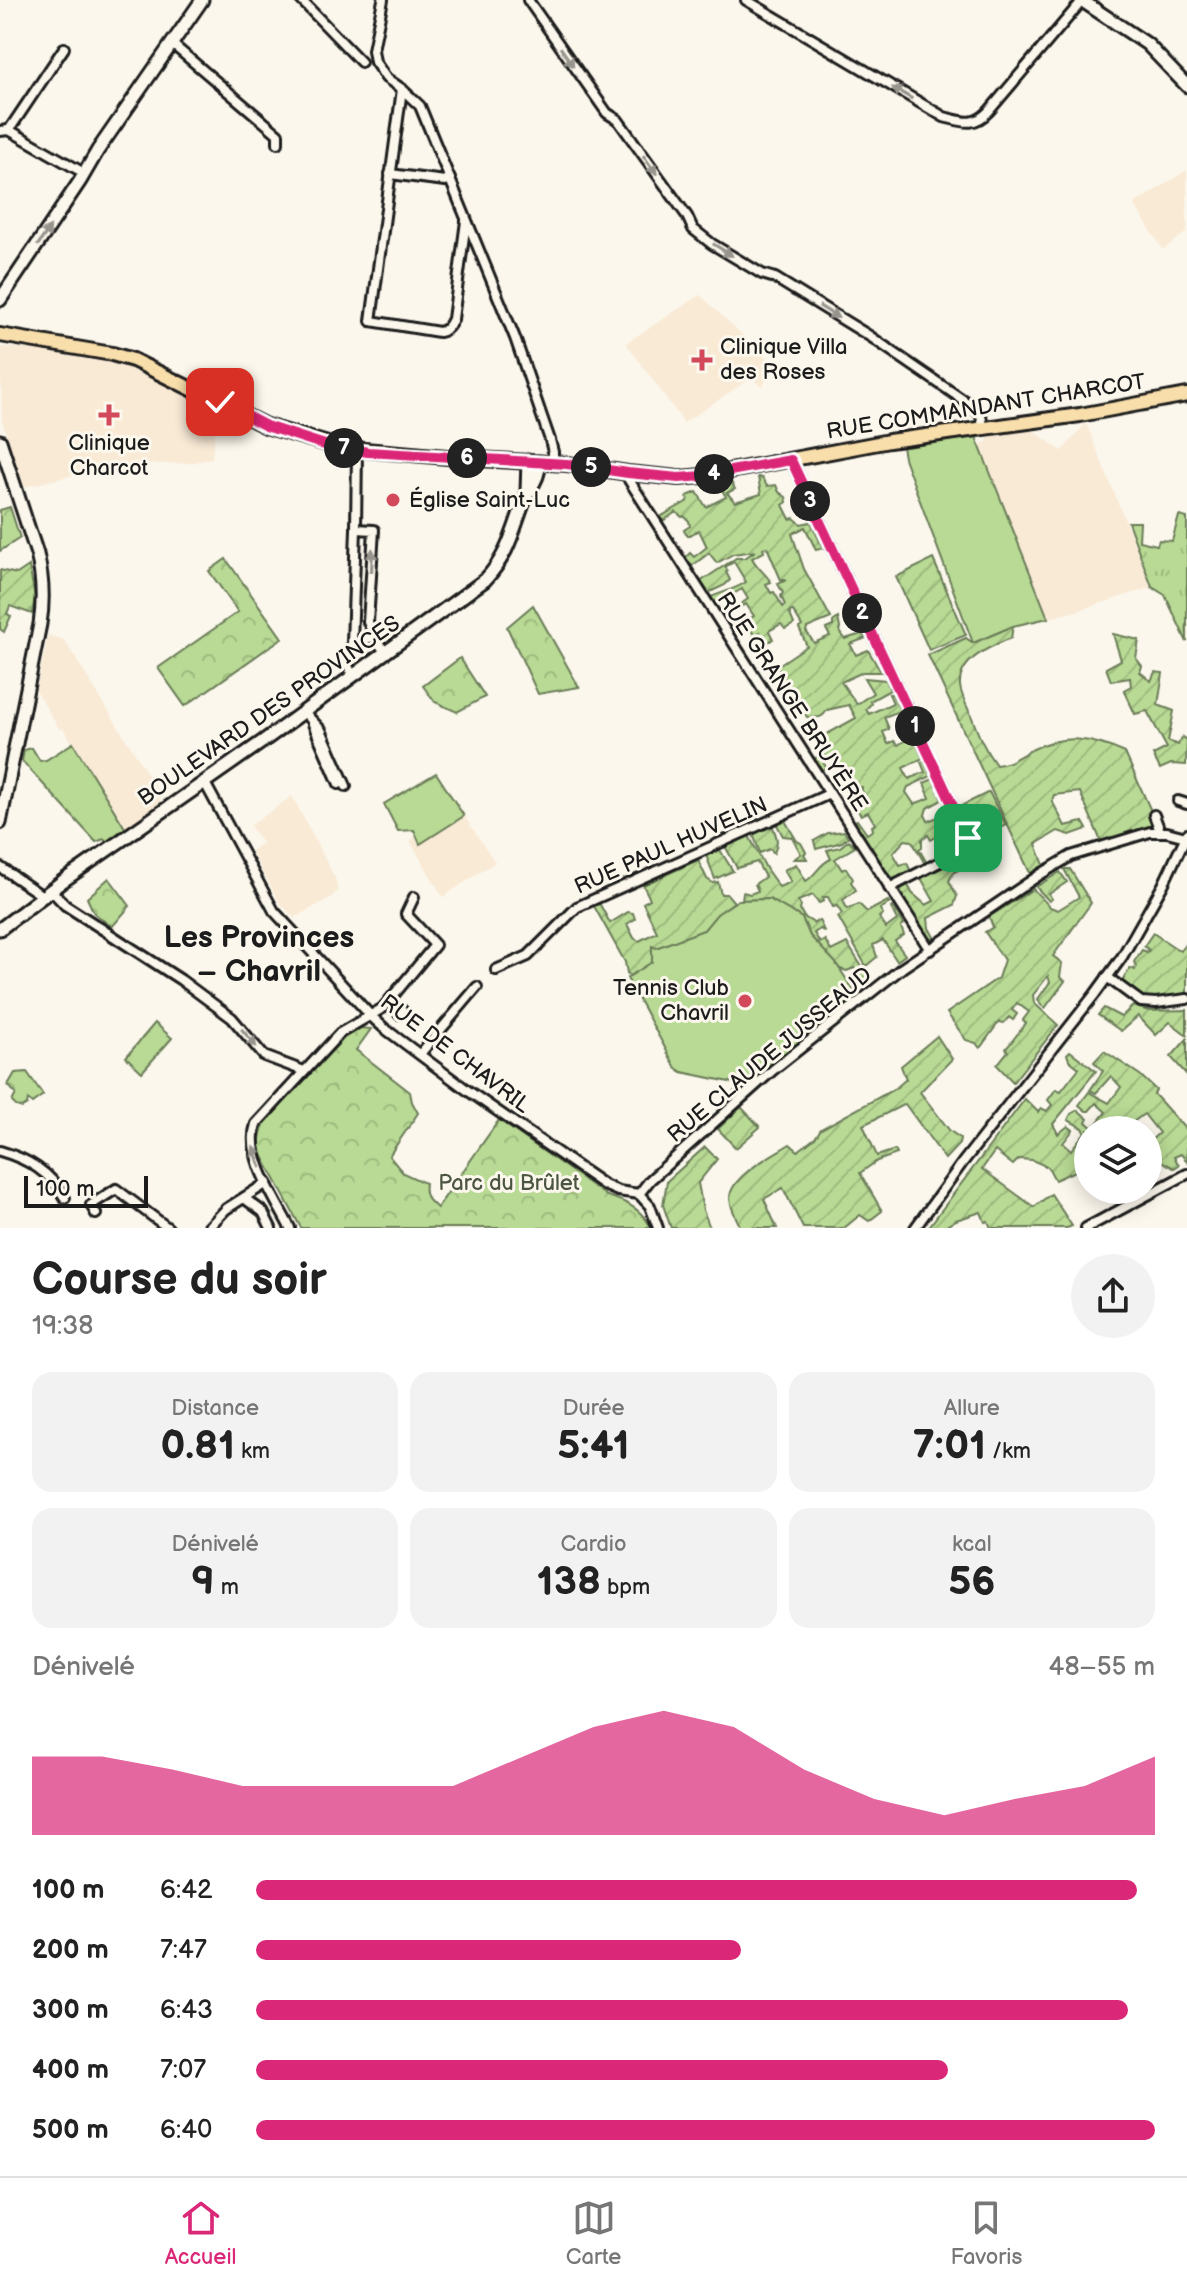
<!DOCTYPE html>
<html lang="fr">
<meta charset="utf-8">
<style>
body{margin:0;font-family:"Balsamiq Sans",sans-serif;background:#f2f2f2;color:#222;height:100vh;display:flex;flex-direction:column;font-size:30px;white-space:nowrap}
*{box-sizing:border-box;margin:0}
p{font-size:26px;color:#767676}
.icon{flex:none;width:44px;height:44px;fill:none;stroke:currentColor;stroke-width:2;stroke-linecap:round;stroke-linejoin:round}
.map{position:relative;height:1228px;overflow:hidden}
.sheet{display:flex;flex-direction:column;background:#fff;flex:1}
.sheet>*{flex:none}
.fabs{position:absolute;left:1074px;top:1116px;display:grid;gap:16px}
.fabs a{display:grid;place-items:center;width:88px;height:88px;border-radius:50%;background:#fff;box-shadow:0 4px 20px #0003;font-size:40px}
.scale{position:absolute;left:24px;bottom:20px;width:124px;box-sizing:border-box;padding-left:8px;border:4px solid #1c1c1c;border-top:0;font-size:22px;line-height:28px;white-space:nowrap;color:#1c1c1c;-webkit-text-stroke:6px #fbf7ec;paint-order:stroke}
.pin{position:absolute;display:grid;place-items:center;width:68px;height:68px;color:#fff;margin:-34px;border-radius:16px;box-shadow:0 4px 12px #0006}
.km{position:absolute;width:40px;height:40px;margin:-20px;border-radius:50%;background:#222;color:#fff;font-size:22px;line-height:40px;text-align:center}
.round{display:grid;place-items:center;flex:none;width:84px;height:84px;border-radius:42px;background:#f2f2f2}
.headline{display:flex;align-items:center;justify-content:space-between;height:136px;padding:0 32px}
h1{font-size:44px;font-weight:700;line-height:60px}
.figures{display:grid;grid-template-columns:repeat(3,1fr);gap:12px;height:136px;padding:8px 32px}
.figures div{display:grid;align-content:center;border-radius:20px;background:#f2f2f2;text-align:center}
.figures b{font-size:40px;font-weight:700}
.figures small{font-size:22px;font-weight:400}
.figures p{font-size:22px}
.chart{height:224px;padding:16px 32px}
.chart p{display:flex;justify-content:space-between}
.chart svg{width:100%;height:144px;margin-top:8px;fill:#db2777;opacity:.7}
ul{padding:0 32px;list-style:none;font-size:26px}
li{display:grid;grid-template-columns:128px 96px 1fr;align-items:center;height:60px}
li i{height:20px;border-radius:10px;background:#db2777}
.tabs{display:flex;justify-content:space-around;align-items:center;height:112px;border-top:2px solid #e0e0e0;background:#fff;font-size:22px;color:#767676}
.tabs a{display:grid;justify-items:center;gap:4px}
.tabs .selected{color:#db2777}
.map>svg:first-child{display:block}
.built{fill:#f9ead6}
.grass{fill:url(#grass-tufts);stroke:#6a7b58;stroke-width:2}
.forest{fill:url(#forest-crowns);stroke:#6a7b58;stroke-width:2}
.garden{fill:url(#garden-furrows);stroke:#6a7b58;stroke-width:2;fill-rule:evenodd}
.pitch{fill:#b8da94;stroke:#6a7b58;stroke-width:2}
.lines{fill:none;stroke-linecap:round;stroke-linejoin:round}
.minor-casing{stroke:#1c1c1c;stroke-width:14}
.secondary-casing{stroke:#1c1c1c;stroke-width:17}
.primary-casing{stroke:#1c1c1c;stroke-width:18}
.minor{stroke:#fbf7ec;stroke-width:8}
.secondary{stroke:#fbf7ec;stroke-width:11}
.primary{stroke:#f8deab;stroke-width:12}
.oneway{fill:#97948e}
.route-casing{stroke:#fff;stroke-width:16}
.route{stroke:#db2777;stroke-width:10}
.poi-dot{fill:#d1495b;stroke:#fbf7ec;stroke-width:3}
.labels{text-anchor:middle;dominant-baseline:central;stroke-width:6;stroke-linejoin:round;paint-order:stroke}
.poi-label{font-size:22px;fill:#1c1c1c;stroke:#fbf7ec;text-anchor:start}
.street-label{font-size:22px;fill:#1c1c1c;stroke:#fbf7ec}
.park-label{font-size:22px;fill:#4b5540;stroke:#fbf7ec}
.district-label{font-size:30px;font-weight:bold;fill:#1c1c1c;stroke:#fbf7ec}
</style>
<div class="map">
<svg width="1187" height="1228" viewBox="0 0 1187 1228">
<defs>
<pattern id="grass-tufts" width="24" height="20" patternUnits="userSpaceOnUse" patternTransform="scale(2)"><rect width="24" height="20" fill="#b8da94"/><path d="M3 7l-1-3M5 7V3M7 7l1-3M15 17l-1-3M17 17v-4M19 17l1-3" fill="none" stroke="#9eba7f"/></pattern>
<pattern id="forest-crowns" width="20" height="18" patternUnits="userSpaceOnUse" patternTransform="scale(2)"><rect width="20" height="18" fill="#b8da94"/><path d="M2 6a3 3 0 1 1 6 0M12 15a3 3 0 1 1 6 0" fill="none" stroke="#9eba7f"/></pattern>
<pattern id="garden-furrows" width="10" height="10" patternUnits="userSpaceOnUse" patternTransform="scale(2)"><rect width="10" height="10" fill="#b8da94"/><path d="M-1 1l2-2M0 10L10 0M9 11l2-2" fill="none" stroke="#9eba7f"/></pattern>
</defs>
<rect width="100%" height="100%" fill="#fbf7ec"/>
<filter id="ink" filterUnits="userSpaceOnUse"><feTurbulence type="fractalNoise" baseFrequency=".0125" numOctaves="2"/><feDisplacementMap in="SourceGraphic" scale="16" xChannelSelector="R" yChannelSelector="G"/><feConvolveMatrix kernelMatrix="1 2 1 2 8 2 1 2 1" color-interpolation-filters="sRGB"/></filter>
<g filter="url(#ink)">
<g class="built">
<path d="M1187,170V232L1163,250L1134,204Z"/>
<path d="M700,295L767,358L765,363L774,369L762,387L751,378L684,423L626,343Z"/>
<path d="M0,347L42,349L118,363L218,410L212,458L190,463L111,466L24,487L2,421Z"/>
<path d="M1086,423L1152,587L1077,611L1048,618L979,445L987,442L989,435L1033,430L1062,451Z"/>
<path d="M48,635L64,640L161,795L160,803L125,828L63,728L60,730L36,691Z"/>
<path d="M292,796L335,878L338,891L330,898L294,918L280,903L251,851L262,843L250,826Z"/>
<path d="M464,816L495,862L443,897L410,841L416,837L421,843Z"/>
</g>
<path class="grass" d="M1179,516L1187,518V642L1165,595L1152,587L1128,522H1140L1139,541L1157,545L1159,540L1172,541Z"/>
<g class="forest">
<path d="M10,507L20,538L0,551V510Z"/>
<path d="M226,559L282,638L185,706L158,668L238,612L209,571Z"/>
<path d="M533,605L579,687L538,694L507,627Z"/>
<path d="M460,658L485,697L457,712L435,702L423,686Z"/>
<path d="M109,878L130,906L112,927L94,913L87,898Z"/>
<path d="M361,1028L371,1029L356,1050L410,1092L412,1102L418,1113L389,1156L403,1173L425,1183C423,1196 427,1199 437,1208L499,1120L607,1196C626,1201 643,1210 651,1228H301L261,1153C258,1142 260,1133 265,1122L345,1037Z"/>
<path d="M27,1072L43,1095L32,1103L28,1100L27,1105L22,1108L16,1106L12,1102L16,1094L8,1085L15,1073Z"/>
</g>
<g class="garden">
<path d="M758,477L762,478L767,486L776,485L779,492L786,497L787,502L783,505L790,519L794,518L801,524L811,522L823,548L816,550L805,527L792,534L804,569L831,618L807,628L806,631L814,643L830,636L826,629L833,626V622L838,618L840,628L839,630L845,639L862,634L866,638L850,644L856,655L868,650L881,672H863L841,682L857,704L873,693L864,678L886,680L890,690L870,701L871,704L866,709L869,714L893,703L889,694H892L905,720L899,711L884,717L889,729L883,732L888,744L894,741L898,745L912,736L923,758L903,768L909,779L925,772L921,762L924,761L931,776L908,787L906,792L914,804L930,798L924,783L933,779L942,800L927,808L925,815L928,821L948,813L961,838L960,844L955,848L950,837H946L943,833L931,840L928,835L922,839V847L919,849L927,863L925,864L912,841L905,840L893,853L900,865L907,863L911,872L898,879L887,876L853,822L857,820L867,834L873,830L872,826L875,824L868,812L861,815L855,807L867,799L862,791V787H858L844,771L832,776L842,768L834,756L823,762L826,767L821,771L814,759L828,750L821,741L827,734L856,718L849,705L827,710C822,719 817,718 807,717L777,666L807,646L799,628L802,626L793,611L789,612L794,624L785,629L781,624L769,631L773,639L767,643L760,632L753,637V633L745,622L754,616L746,604L730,612L728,609L735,608L748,599L742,589L716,604L711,597C723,592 736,589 746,582L734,562L725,567L728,571L726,572L730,580L725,585L708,593L700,582L736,558H745L755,551L733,554L717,563L709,553L692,566L685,558L690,553L694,557L707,547L699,530L688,536L684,530L690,526L689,521L684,516L682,517L676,512L663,521L660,517L688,501L687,496L697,492L706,507L726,497L718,483L730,480L735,489L727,493L735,502L761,494ZM767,547L781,580H786L778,584L783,593L781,596L785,605L783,607L774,592L771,593L766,584L771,582C765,573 757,568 752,558L764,552L763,548Z"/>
<path d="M933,559L966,635L929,650L896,577Z"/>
<path d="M29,566L35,597L32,614L10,606L7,614L11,616L4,632L0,629V570L17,574Z"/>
<path d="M1013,626L1011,638C992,646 958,659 960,686C961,695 967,707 971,715C978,734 984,749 996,765C1010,764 1019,756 1031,750C1065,733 1091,738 1125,753L1160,831L1103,846L1080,792L1054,795L1052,801L1065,826L1083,822L1087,829L1070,835L1058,831L1036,844L1044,865L1030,873L928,655L966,638L973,643Z"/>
<path d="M1113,634L1139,640L1136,658L1142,666L1140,672L1151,681L1155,672L1163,673L1158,705L1174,711L1168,741L1178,745L1182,737L1187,740L1186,765L1171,764L1160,769L1153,755L1167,748L1147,711L1135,714L1124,690L1131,686L1130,678L1111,681L1106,668L1121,660Z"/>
<path d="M989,792L1006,825L986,834L983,840L987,854L953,873L949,881L957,896L954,905L928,918L929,928L934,937L933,939L926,938L899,897L902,888L908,885L912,893L926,905L934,901L921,878L977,848L959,807Z"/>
<path d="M784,819L797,841L801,843L806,852L804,854L807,859H794L801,854L792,837L783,836L776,823Z"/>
<path d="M772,825C777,837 779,842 774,853L770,849L760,853L753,834Z"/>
<path d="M844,831L848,837L842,842L816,849L814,841L828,833Z"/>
<path d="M749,836L767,870L779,887L791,882L784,870L796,864L806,881C816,875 819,864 831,859L827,850L840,847L849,840L855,847L835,859L842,870L846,868L853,879L851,882L856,890L843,900L847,909L859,904L867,912L888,901L890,903L880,909L883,914L879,917L886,928L897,920L891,908L893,907L904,924L901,927L904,935L895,941L905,955L897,961L883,940L873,945L877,957L866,966L838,917L842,914L837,906L833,907L828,897H823L824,901L819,903L813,895L798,901L801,906L800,910L804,917L814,923L819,920L824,931L820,929L814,933L820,943L825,940L831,951L847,943L869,978L860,986V975L854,968L847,971L840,969L810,936L802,918L769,899L742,900L743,892L750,894L758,891L755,884L765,877L757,862L737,868L725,846Z"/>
<path d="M720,850L733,871L715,879L706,855Z"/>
<path d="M698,860L707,879L713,883L718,882L721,894H727L734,902L718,914L704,930L656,948L653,962L630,976L627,973L625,962L594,906L599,903L610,923L628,912L633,913L635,919L627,924L634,938L639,941L657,932L643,903L650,899L643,885Z"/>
<path d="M1064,869H1070L1091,903L1053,956L1062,963L1060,977L1065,981L1045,1008L1041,1005L1038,999L1050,982L1048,976L1033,995L1034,1003L1058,1025L1013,1082L997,1065L1008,1051L1006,1049L1026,1023L1023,1020L1029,1012L1017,1003L1012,1010L1017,1014L1013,1020L1009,1017L1004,1023L999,1022L980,1048L976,1043L966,1040L947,1013L998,978L1004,960L985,932L993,927L989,917L1033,889L1050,907L1058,910L1079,897Z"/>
<path d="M1060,872L1067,882L1049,894L1052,899L1049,901L1036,887Z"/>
<path d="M1153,933L1180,951L1187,942V998L1145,999L1122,982L1130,968L1135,970L1136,966L1134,962L1142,950L1147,952L1149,950L1144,946Z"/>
<path d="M1133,1006L1149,1011L1187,1010V1035L1170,1022L1156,1035L1138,1016L1121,1031L1098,1015L1104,1008L1121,1017Z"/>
<path d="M937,1036L952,1059L920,1092L950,1131L960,1138L959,1144L945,1159L905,1104L863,1125L877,1156L895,1150L897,1154L877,1161L860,1173L882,1211L869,1221L860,1215L844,1228H803L783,1188L764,1199L777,1228H741C737,1219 730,1208 730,1198C730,1176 773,1155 790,1144L798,1151L815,1138L821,1129L896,1088L906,1079L901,1066Z"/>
<path d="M1187,1039V1075L1171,1057Z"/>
<path d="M1070,1051L1096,1071L1053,1124L1058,1134L1068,1126L1073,1130L1063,1143L1071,1150L1085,1132L1083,1128L1068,1120L1071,1114L1078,1110L1088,1119L1086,1122L1093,1128L1106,1112L1096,1103L1089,1111H1086L1079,1105L1089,1092L1109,1103L1121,1087L1111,1076L1096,1093L1090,1090L1103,1071L1094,1062L1104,1051L1140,1075L1156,1090L1154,1094L1187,1131V1162L1181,1154L1174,1157L1179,1165L1174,1168L1152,1156L1153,1151L1149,1142L1159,1133L1144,1114L1122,1130H1088V1180L1081,1178L1075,1171L1055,1180L1048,1167L1032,1160L1019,1159L1013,1165L995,1151L982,1169L1034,1207L1051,1194L1072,1226L1067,1228H991L988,1221L985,1222L981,1212L956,1220L943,1228H928L1025,1099L1038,1112L1041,1108L1047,1111L1052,1105L1048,1100L1056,1089L1061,1091L1079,1068L1069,1060L1067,1054Z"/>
<path d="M741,1107L760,1127L736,1148L718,1129Z"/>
<path d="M705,1147L717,1159L698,1183L703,1210L710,1228H671L663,1205L667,1181Z"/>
</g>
<g class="pitch">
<path d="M976,437L1048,618L1013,626L973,643L904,458L902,446Z"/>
<path d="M73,743L125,828L106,842L104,839L96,842L22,761L24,750L32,748L40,761L46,760Z"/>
<path d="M436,773L464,816L420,844L414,830L398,831L384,804Z"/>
<path d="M769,899L802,918L810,936L835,962L857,995L838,1013H835L774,1064L734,1101L729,1099L739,1084L682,1072L676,1068L627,978L652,962V946L656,948L704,930L717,914L738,900Z"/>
<path d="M155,1023L172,1038L142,1072L126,1057Z"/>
</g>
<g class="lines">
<defs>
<g id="minor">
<path d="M301,0L361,62"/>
<path d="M383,0L373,50L375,62L386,78L402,89L420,106L515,338L550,440L553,452V463"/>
<path d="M528,0L607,113L618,120L687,216L693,229L712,244L762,274L775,278L871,337L972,406L981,415L983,427"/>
<path d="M746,0L944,117C964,122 974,127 989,111L1082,1"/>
<path d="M171,43L278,134V143"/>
<path d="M402,89L371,321L439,332C447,331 450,325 453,319L466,221"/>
<path d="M9,130L64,48"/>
<path d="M0,131L9,130L84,173"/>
<path d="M390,174L445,181L450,179"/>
<path d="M791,460L968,838L965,849L889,888"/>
<path d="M628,473L629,480L930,950"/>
<path d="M356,529L357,450"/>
<path d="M352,643L356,529L374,530L368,622L374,637"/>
<path d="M353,677L346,661L352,643L374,637L386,653"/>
<path d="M304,712L321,730L346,786"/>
<path d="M313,724L339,784"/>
<path d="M205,783L274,911L371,1016L384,1028L467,1090L604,1185L618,1191L639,1194"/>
<path d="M1178,801L1187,804"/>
<path d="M1154,815L1160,831"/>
<path d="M0,867L44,897"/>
<path d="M51,890L65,905L181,980L232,1018L264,1056L304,1071"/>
<path d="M496,970L528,956L577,907L829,794"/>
<path d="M1107,977L1141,1002L1156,1003L1187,999"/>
<path d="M399,1014L402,1010"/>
<path d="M420,1054L477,987"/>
<path d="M0,1151C28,1159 50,1172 65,1198"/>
<path d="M639,1194L650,1180L773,1070L902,968L1041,874L1071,856L1150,832H1167L1186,837"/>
<path d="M639,1194L650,1206L658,1228"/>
<path d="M244,1198L263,1212L271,1228"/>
<path d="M96,1214L91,1205L116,1189L168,1228"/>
<path d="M208,1228L226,1209L267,1183"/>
<path d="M290,1228C276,1200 245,1156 256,1124L340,1033L383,1008L435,945L406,914L414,897"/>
<path d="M915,1228L963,1162L1095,994L1122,957L1163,885L1187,834"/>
<path d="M1086,1228L1187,1174"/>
</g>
<g id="secondary">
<path d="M1081,0L1147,44L1187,86"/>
<path d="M0,300L80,181L98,150L202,0"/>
<path d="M0,441L37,554C43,578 44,599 40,624L0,823"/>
<path d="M527,491L528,461"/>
<path d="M0,929L63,881L262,742L485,580C508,555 512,534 523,504C528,490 541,477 539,462"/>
</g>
<path id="primary" d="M0,335L112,354L133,360L266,426L341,448L459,458L567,464L628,473L679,478L703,476L889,441L1080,415L1187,395"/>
</defs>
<use href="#minor" class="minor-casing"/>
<use href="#secondary" class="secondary-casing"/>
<use href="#primary" class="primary-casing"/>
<use href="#minor" class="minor"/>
<use href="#secondary" class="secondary"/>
<use href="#primary" class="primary"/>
</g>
<defs><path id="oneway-solid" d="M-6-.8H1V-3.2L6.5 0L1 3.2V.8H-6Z" transform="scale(2)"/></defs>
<g class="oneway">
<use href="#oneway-solid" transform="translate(567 57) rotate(55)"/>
<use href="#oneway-solid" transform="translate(902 93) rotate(-150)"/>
<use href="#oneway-solid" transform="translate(650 165) rotate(54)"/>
<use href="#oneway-solid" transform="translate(44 236) rotate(-56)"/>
<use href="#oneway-solid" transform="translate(723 250) rotate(32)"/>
<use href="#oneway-solid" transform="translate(829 312) rotate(32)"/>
<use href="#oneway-solid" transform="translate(372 560) rotate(-88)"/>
<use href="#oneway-solid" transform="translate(249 1038) rotate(50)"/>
<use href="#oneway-solid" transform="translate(257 1157) rotate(-109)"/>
</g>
</g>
<g class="lines" filter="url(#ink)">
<defs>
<path id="route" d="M220,402L266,426L325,445L368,452L567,464L628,473L679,478L703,476L791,460L968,838"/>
</defs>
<use href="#route" class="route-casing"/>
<use href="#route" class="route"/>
</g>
<g class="poi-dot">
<path d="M698 348h8v8h8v8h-8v8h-8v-8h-8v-8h8z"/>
<path d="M105 403h8v8h8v8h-8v8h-8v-8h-8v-8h8z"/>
<circle cx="393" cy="500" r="8"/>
<circle cx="745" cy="1001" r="8"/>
</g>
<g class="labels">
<g class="poi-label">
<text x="720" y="347">Clinique Villa<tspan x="720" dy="25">des Roses</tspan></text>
<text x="109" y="443" text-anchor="middle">Clinique<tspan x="109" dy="25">Charcot</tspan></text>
<text x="409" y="500">Église Saint-Luc</text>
<text x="729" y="988" text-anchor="end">Tennis Club<tspan x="729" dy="25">Chavril</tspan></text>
</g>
<g class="street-label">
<text transform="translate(986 407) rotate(-9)">RUE COMMANDANT CHARCOT</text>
<text transform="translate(792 702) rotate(57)">RUE GRANGE BRUYÈRE</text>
<text transform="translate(269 711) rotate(-35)">BOULEVARD DES PROVINCES</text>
<text transform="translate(671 846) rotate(-24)">RUE PAUL HUVELIN</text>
<text transform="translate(455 1054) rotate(37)">RUE DE CHAVRIL</text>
<text transform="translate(770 1055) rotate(-40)">RUE CLAUDE JUSSEAUD</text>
</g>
<g class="park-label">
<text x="509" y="1183">Parc du Brûlet</text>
</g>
<g class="district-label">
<text x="259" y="938">Les Provinces<tspan x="259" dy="34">– Chavril</tspan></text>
</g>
</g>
</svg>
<div class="fabs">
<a><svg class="icon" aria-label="layers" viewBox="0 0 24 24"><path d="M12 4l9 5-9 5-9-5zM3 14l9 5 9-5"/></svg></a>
</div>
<div class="scale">100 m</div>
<div class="pin" style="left:968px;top:838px;background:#1e9e55"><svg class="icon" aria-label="arrive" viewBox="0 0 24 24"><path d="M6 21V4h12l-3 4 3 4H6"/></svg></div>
<div class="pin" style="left:220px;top:402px;background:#d93025"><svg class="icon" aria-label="check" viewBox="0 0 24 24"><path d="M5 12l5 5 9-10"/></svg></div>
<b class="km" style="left:915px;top:726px">1</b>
<b class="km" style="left:862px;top:613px">2</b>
<b class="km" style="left:810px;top:501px">3</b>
<b class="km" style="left:714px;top:474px">4</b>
<b class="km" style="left:591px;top:467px">5</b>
<b class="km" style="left:467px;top:458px">6</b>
<b class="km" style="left:344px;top:448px">7</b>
</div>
<section class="sheet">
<div class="headline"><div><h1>Course du soir</h1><p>19:38</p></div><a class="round"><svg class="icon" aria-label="share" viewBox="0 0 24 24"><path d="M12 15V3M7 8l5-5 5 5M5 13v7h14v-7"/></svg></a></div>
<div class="figures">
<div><p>Distance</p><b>0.81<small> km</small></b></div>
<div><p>Durée</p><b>5:41</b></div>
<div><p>Allure</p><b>7:01<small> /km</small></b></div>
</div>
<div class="figures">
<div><p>Dénivelé</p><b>9<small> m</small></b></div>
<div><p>Cardio</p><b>138<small> bpm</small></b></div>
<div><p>kcal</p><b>56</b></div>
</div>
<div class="chart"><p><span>Dénivelé</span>48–55 m</p>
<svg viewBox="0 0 160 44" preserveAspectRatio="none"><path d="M0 44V20L10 20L20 24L30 29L40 29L50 29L60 29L70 20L80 11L90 6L100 11L110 24L120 33L130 38L140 33L150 29L160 20V44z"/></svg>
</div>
<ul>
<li><b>100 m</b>6:42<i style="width:98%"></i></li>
<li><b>200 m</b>7:47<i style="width:54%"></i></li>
<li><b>300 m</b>6:43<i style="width:97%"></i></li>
<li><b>400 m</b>7:07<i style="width:77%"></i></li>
<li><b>500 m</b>6:40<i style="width:100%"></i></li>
</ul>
</section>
<nav class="tabs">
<a class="selected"><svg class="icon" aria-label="home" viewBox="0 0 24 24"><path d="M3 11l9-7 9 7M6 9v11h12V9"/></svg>Accueil</a>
<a><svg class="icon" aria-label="map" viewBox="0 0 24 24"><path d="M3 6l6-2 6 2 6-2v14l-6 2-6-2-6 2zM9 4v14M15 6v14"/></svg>Carte</a>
<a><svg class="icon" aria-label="saved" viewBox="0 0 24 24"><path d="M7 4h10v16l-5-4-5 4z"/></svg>Favoris</a>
</nav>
